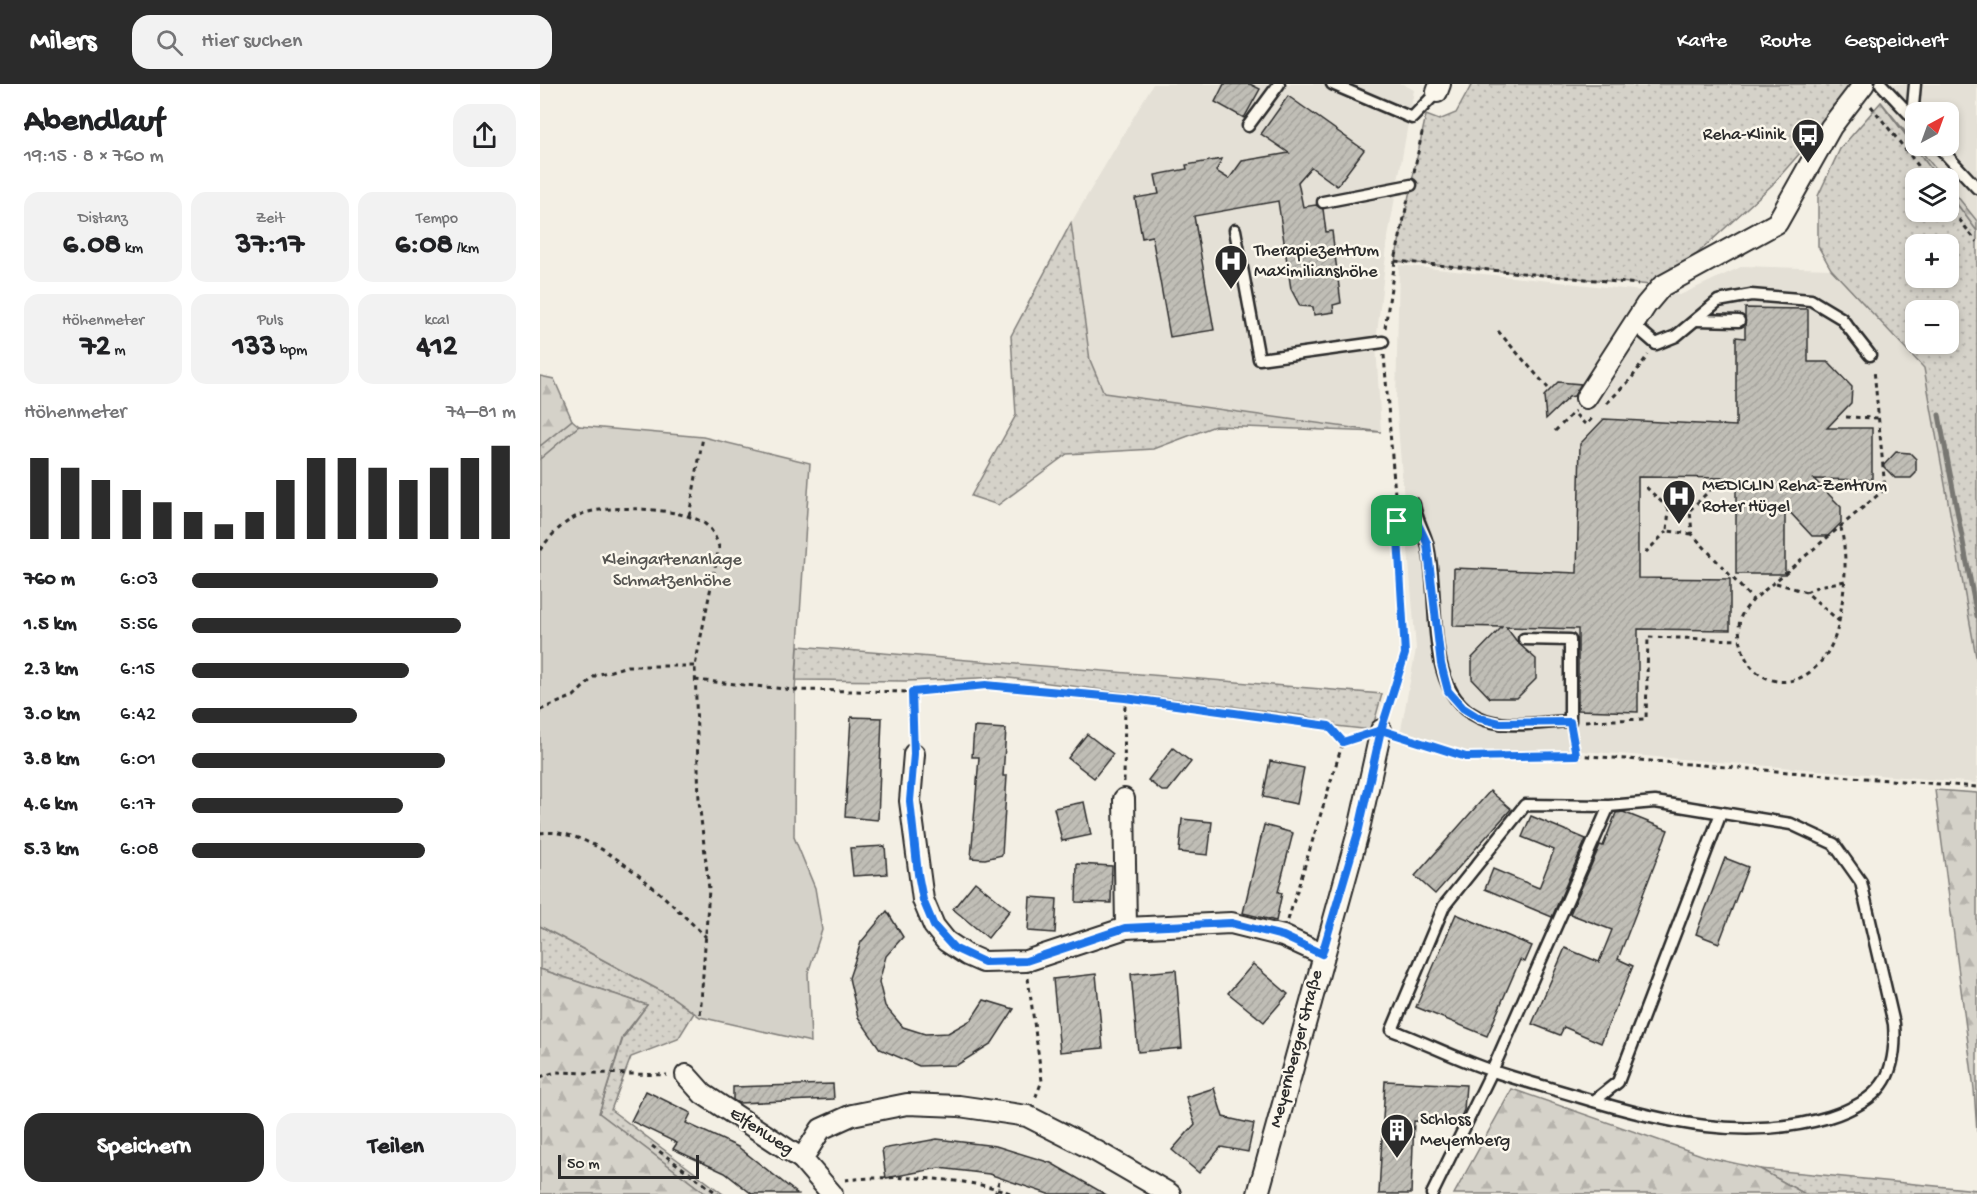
<!DOCTYPE html>
<html lang="de">
<meta charset="utf-8">
<style>
body{margin:0;font-family:"Gochi Hand",sans-serif;background:#f2f2f2;color:#202124;height:100vh;display:flex;flex-direction:column;font-size:22px;white-space:nowrap}
*{box-sizing:border-box;margin:0}
p{font-size:20px;color:#757577}
.icon{flex:none;width:33px;height:33px;fill:none;stroke:currentColor;stroke-width:2;stroke-linecap:round;stroke-linejoin:round}
.map{position:relative;flex:1;overflow:hidden}
.details{display:flex;flex-direction:column;background:#fff;width:540px}
.details>*{flex:none}
.needle{width:39px;rotate:41deg}
.fabs{position:absolute;left:1365px;top:18px;display:grid;gap:12px}
.fabs a{display:grid;place-items:center;width:54px;height:54px;border-radius:12px;background:#fff;box-shadow:0 3px 9px #0003;font-size:30px}
.scale{position:absolute;left:18px;bottom:15px;width:141px;box-sizing:border-box;padding-left:6px;border:3px solid #2b2b2b;border-top:0;font-size:16px;line-height:21px;white-space:nowrap;color:#2b2b2b;-webkit-text-stroke:4px #fbf7ec;paint-order:stroke}
.pin{position:absolute;display:grid;place-items:center;width:51px;height:51px;color:#fff;margin:-26px;border-radius:12px;box-shadow:0 3px 9px #0006}
.round{display:grid;place-items:center;flex:none;width:63px;height:63px;border-radius:18px;background:#f2f2f2}
.head{display:flex;align-items:center;justify-content:space-between;height:102px;padding:0 24px}
h1{font-size:33px;font-weight:800;line-height:45px}
.stats{display:grid;grid-template-columns:repeat(3,1fr);gap:9px;height:102px;padding:6px 24px}
.stats div{display:grid;align-content:center;border-radius:15px;background:#f2f2f2;text-align:center}
.stats b{font-size:30px;font-weight:800}
.stats small{font-size:16px;font-weight:400}
.stats p{font-size:16px}
.chart{height:168px;padding:12px 24px}
.chart p{display:flex;justify-content:space-between}
.chart svg{width:100%;height:108px;margin-top:6px;stroke:#2b2b2b;stroke-width:6}
.primary-button{display:flex;gap:12px;margin-top:auto;padding:12px 24px}
.primary-button a{flex:1;height:69px;border-radius:18px;background:#2b2b2b;color:#fff;font-size:24px;font-weight:800;line-height:69px;text-align:center}
.primary-button a+a{background:#f2f2f2;color:#202124}
ul{padding:0 24px;list-style:none;font-size:20px}
li{display:grid;grid-template-columns:96px 72px 1fr;align-items:center;height:45px}
li i{height:15px;border-radius:8px;background:#2b2b2b}
header{display:flex;align-items:center;gap:36px;box-sizing:border-box;height:84px;padding:0 30px;background:#2b2b2b;color:#fff}
header strong{font-size:28px}
nav{display:flex;gap:33px;margin-inline-start:auto;font-size:21px}
.search{width:420px;height:54px;background:#f2f2f2;display:flex;align-items:center;gap:15px;box-sizing:border-box;padding:0 21px;border-radius:18px;color:#757577;font-size:22px}
main{display:flex;flex:1;min-height:0}
.map>svg:first-child{display:block}
.built{fill:#e4e0d6}
.grass{fill:url(#grass-dots);stroke:#807e7a;stroke-width:1.5;fill-rule:evenodd}
.forest{fill:url(#forest-firs);stroke:#807e7a;stroke-width:1.5}
.garden{fill:#d5d2c9;stroke:#807e7a;stroke-width:1.5}
.lines{fill:none;stroke-linecap:round;stroke-linejoin:round}
.stream{stroke:#787772;stroke-width:5}
.building{fill:url(#building-hatch);stroke:#2b2b2b;stroke-width:1.5}
.lane-casing{stroke:#2b2b2b;stroke-width:15}
.street-casing{stroke:#2b2b2b;stroke-width:24}
.path{stroke:#2b2b2b;stroke-width:3;stroke-dasharray:4.5 4.5;stroke-linecap:butt}
.lane{stroke:#fbf7ec;stroke-width:10}
.street{stroke:#fbf7ec;stroke-width:20}
.route-casing{stroke:#fff;stroke-width:12}
.route{stroke:#1a73e8;stroke-width:8}
.labels{text-anchor:middle;dominant-baseline:central;stroke-width:5;stroke-linejoin:round;paint-order:stroke}
.poi-label{font-size:18px;fill:#2b2b2b;stroke:#fbf7ec;text-anchor:start}
.park-label{font-size:18px;fill:#565552;stroke:#fbf7ec}
.street-label{font-size:18px;fill:#2b2b2b;stroke:#fbf7ec}
</style>
<header>
<strong>Milers</strong>
<div class="search"><svg class="icon" aria-label="search" viewBox="0 0 24 24"><circle cx="10" cy="10" r="6"/><path d="M15 15l6 6"/></svg>Hier suchen</div>
<nav><a>Karte</a><a>Route</a><a>Gespeichert</a></nav>
</header>
<main>
<section class="details">
<div class="head"><div><h1>Abendlauf</h1><p>19:15 · 8 × 760 m</p></div><a class="round"><svg class="icon" aria-label="share" viewBox="0 0 24 24"><path d="M12 15V3M7 8l5-5 5 5M5 13v7h14v-7"/></svg></a></div>
<div class="stats">
<div><p>Distanz</p><b>6.08<small> km</small></b></div>
<div><p>Zeit</p><b>37:17</b></div>
<div><p>Tempo</p><b>6:08<small> /km</small></b></div>
</div>
<div class="stats">
<div><p>Höhenmeter</p><b>72<small> m</small></b></div>
<div><p>Puls</p><b>133<small> bpm</small></b></div>
<div><p>kcal</p><b>412</b></div>
</div>
<div class="chart"><p><span>Höhenmeter</span>74–81 m</p>
<svg viewBox="0 0 160 44" preserveAspectRatio="none"><path d="M5 44V11M15 44V15M25 44V20M35 44V24M45 44V29M55 44V33M65 44V38M75 44V33M85 44V20M95 44V11M105 44V11M115 44V15M125 44V20M135 44V15M145 44V11M155 44V6"/></svg>
</div>
<ul>
<li><b>760 m</b>6:03<i style="width:76%"></i></li>
<li><b>1.5 km</b>5:56<i style="width:83%"></i></li>
<li><b>2.3 km</b>6:15<i style="width:67%"></i></li>
<li><b>3.0 km</b>6:42<i style="width:51%"></i></li>
<li><b>3.8 km</b>6:01<i style="width:78%"></i></li>
<li><b>4.6 km</b>6:17<i style="width:65%"></i></li>
<li><b>5.3 km</b>6:08<i style="width:72%"></i></li>
</ul>
<div class="primary-button"><a>Speichern</a><a>Teilen</a></div>
</section>
<div class="map">
<svg width="1437" height="1110" viewBox="0 0 1437 1110">
<defs>
<pattern id="grass-dots" width="8" height="8" patternUnits="userSpaceOnUse" patternTransform="scale(1.5)"><rect width="8" height="8" fill="#d5d2c9"/><path d="M2 2h.1M6 6h.1" fill="none" stroke="#b7b4ad" stroke-width="1.8" stroke-linecap="round"/></pattern>
<pattern id="forest-firs" width="22" height="20" patternUnits="userSpaceOnUse" patternTransform="scale(1.5)"><rect width="22" height="20" fill="#d5d2c9"/><path d="M5 1l3.5 6h-7zM16 11l3.5 6h-7z" fill="#b7b4ad"/></pattern>
<pattern id="building-hatch" width="6" height="6" patternUnits="userSpaceOnUse" patternTransform="scale(1.5)"><rect width="6" height="6" fill="#c0beb6"/><path d="M-1 1l2-2M0 6l6-6M5 7l2-2" fill="none" stroke="#a5a39d"/></pattern>
</defs>
<rect width="100%" height="100%" fill="#f3efe4"/>
<filter id="ink" filterUnits="userSpaceOnUse"><feTurbulence type="fractalNoise" baseFrequency=".0167" numOctaves="2"/><feDisplacementMap in="SourceGraphic" scale="12" xChannelSelector="R" yChannelSelector="G"/><feConvolveMatrix kernelMatrix="1 2 1 2 8 2 1 2 1" color-interpolation-filters="sRGB"/></filter>
<g filter="url(#ink)">
<g class="built">
<path d="M613,0H863L874,6L848,153L836,259L841,348L564,309L550,276L531,139Z"/>
<path d="M1353,0H1437V137L1409,102L1408,94H1403L1376,62H1408V28H1376L1375,61L1341,18Z"/>
<path d="M859,181L1140,211L1203,182L1291,185L1384,284L1437,578V699L1042,667L933,670L861,646L876,565L856,317Z"/>
</g>
<g class="grass">
<path d="M932,0H1324L1291,43L1260,69L1232,101L1122,202L855,177L886,31L899,36L916,29Z"/>
<path d="M1341,18L1398,94H1376V128H1408L1409,109L1437,147V578L1384,284L1291,185L1278,162V112L1300,65ZM1408,160V194H1376V160ZM1408,226V260H1376V226Z"/>
<path d="M531,139L550,276L564,309L841,348L675,342L614,365L527,370L458,421L431,412L476,331L471,252Z"/>
<path d="M32,336L39,342L0,375V362Z"/>
<path d="M258,562L842,610L832,646L796,642L766,632L461,593L366,597L256,596Z"/>
<path d="M0,842L132,913L154,929L138,955L91,973L71,1026L183,1110H166L59,1029L83,954L107,921L0,885Z"/>
<path d="M1220,1085L1437,1106V1110H1265Z"/>
</g>
<g class="forest">
<path d="M1341,18L1403,94H1398Z"/>
<path d="M1409,102L1437,137V147L1409,109Z"/>
<path d="M0,292L14,295L32,336L0,362Z"/>
<path d="M1395,706L1437,709V1048L1434,1005Z"/>
<path d="M0,885L107,921L83,952L59,1029L166,1110H0Z"/>
<path d="M972,1005L1167,1073L1220,1085L1265,1110H914Z"/>
</g>
<path class="garden" d="M39,342L163,353L270,379L255,606L254,753L275,804L282,846L268,889L271,958L160,933L132,913L0,842V375Z"/>
<g class="lines">
<path class="stream" d="M1399,331L1437,532"/>
</g>
<g class="building">
<path d="M684,0H710L720,5L704,34L675,18Z"/>
<path d="M748,12L824,66L797,102L771,83L758,98L763,123L776,121L783,125L786,148L792,147L801,219L793,221L794,228L774,231L773,223L760,222L751,205L738,117L654,132L674,246L630,253L612,152L602,154L595,114L619,110L615,91L647,85L646,81L682,75L676,87L689,95L702,77L749,69L721,50Z"/>
<path d="M1205,224L1268,225V278H1288L1312,303L1311,319L1287,344H1332V396L1274,395L1301,423V439L1288,452H1272L1245,423V490H1196V394L1098,393V494L1190,495V546L1098,545V628L1038,626V545L966,543L978,559L996,575V595L977,614H950L932,595V574L962,543L913,542L914,484L1037,489L1040,360L1064,335L1196,342V253L1205,254Z"/>
<path d="M1018,298L1041,300L1034,312L1029,313L1006,335L1004,312Z"/>
<path d="M1356,368L1370,369L1376,375V389L1371,394H1355L1343,382Z"/>
<path d="M311,633L342,634L338,736L305,733Z"/>
<path d="M434,643L466,645L463,692H467L462,771L445,775L431,774L439,673H432Z"/>
<path d="M547,650L573,670L554,694L528,674Z"/>
<path d="M633,664L651,678L628,707H622L608,696Z"/>
<path d="M730,677L764,684L757,720L723,713Z"/>
<path d="M950,707L971,725L895,810L875,792Z"/>
<path d="M544,718L551,751L522,757L514,724Z"/>
<path d="M1083,728L1128,746L1078,875L1093,882L1061,959L1024,943L1020,951L992,940L1025,864L1059,878L1072,846L1030,830L1060,761L1063,762L1076,729Z"/>
<path d="M991,732L1046,755L1012,833L945,805L953,785L999,804L1014,766L982,753Z"/>
<path d="M642,735L672,738L668,771L639,768Z"/>
<path d="M724,741L753,749L738,808L742,809L736,837L703,829Z"/>
<path d="M345,762L347,790L313,792L310,764Z"/>
<path d="M1185,774L1208,783L1179,859L1156,850Z"/>
<path d="M537,780L572,782L571,819L536,818Z"/>
<path d="M435,798L470,826L448,854L413,825Z"/>
<path d="M490,813L517,815L515,849L488,847Z"/>
<path d="M347,827L363,853L346,872L339,898L345,922L363,943L385,950L408,949L431,936L444,916L474,925L452,959L417,981L379,982L340,965L318,933L309,894L321,858Z"/>
<path d="M916,830L992,862L985,878L980,876L947,952L876,923Z"/>
<path d="M713,880L748,910L724,938L688,909Z"/>
<path d="M636,886L642,964L598,968L591,890Z"/>
<path d="M556,890L563,964L520,968L513,895Z"/>
<path d="M845,997L926,1001L924,1026L918,1039L874,1037L871,1110H839Z"/>
<path d="M293,1000L294,1015L198,1019L193,1016V1003Z"/>
<path d="M674,1004L683,1033L714,1040L708,1068L681,1063L659,1089L632,1066L655,1040L646,1013Z"/>
<path d="M106,1007L151,1029L146,1039L198,1063L258,1110H212L185,1089L133,1065L137,1059L91,1037Z"/>
<path d="M397,1055L456,1062L511,1079L565,1110H508L449,1090L399,1084L346,1094L342,1065Z"/>
</g>
<g class="lines">
<defs>
<g id="lane">
<path d="M792,0L872,34L897,8"/>
<path d="M1341,0L1376,37"/>
<path d="M1372,33L1375,0"/>
<path d="M708,42L739,0"/>
<path d="M1398,62L1437,104"/>
<path d="M783,118L871,101"/>
<path d="M695,146L719,275L843,258"/>
<path d="M1156,236L1199,237"/>
<path d="M1093,240L1116,260L1136,252L1178,217L1211,211L1271,216L1301,234L1330,271"/>
<path d="M874,420C876,435 883,445 887,459C901,511 882,607 938,633C964,646 1001,638 1030,637V556L984,555"/>
<path d="M857,437L876,436"/>
<path d="M1054,1017L1078,998L1181,729"/>
<path d="M892,1110L952,987L1069,722L985,721L904,822L852,946C886,959 919,976 953,987C982,997 1011,1004 1040,1013C1122,1038 1205,1058 1289,1033C1339,1017 1358,994 1354,940L1321,798L1294,760L1251,740L1115,718L1069,722"/>
</g>
<g id="street">
<path d="M897,8L900,0"/>
<path d="M1046,314L1106,221L1122,202L1237,139L1291,43L1324,0"/>
<path d="M374,670L370,717L383,816L394,842L406,857L427,871L443,878L486,877L586,844L691,839L743,852L782,870"/>
<path d="M584,715L586,844"/>
<path d="M146,991L163,1010L262,1075L292,1110"/>
<path d="M262,1075L281,1045L312,1031L367,1020L419,1022L487,1032L556,1067L630,1110"/>
<path d="M718,1110L819,745L841,646"/>
</g>
</defs>
<use href="#lane" class="lane-casing"/>
<use href="#street" class="street-casing"/>
<g class="path">
<path d="M1331,22L1388,94"/>
<path d="M874,88L883,44"/>
<path d="M1408,121L1437,158"/>
<path d="M855,177L1098,200"/>
<path d="M845,244L855,177L868,115"/>
<path d="M958,247L1008,304"/>
<path d="M844,271L856,423"/>
<path d="M1067,319L1091,295L1108,271"/>
<path d="M1036,331L1046,341L1054,332"/>
<path d="M1306,333L1338,334"/>
<path d="M1015,347L1035,327"/>
<path d="M1106,403L1129,425"/>
<path d="M1150,426L1171,405"/>
<path d="M149,432L163,353"/>
<path d="M1152,450L1127,447L1129,425L1150,426L1152,450L1213,516"/>
<path d="M0,466C11,451 24,437 42,430C66,420 145,424 165,440C173,446 176,454 179,463L155,582L159,717L169,805L160,933"/>
<path d="M1105,469L1127,447"/>
<path d="M1236,499L1266,508L1299,537C1296,556 1286,576 1270,588C1245,607 1212,596 1203,567C1200,557 1198,545 1200,535C1202,528 1209,521 1213,516L1345,405L1334,285"/>
<path d="M1266,508L1279,502L1305,497"/>
<path d="M1299,537C1305,505 1308,476 1301,444"/>
<path d="M155,596L255,606L372,608L446,601L722,631L789,642L803,658"/>
<path d="M372,609L373,653"/>
<path d="M0,626L34,612L56,591L71,587L87,582H155"/>
<path d="M846,630L865,570L858,451"/>
<path d="M1045,637L1106,635L1108,553L1200,556"/>
<path d="M1032,649L1036,671"/>
<path d="M860,652L926,673L1036,671L1437,703"/>
<path d="M584,698L585,615"/>
<path d="M0,749C57,741 128,817 166,853"/>
<path d="M748,836L803,658L822,652"/>
<path d="M488,894L502,997L494,1017"/>
<path d="M0,993L16,988L127,991"/>
<path d="M112,1062L178,1110"/>
<path d="M305,1096C352,1091 430,1093 473,1110"/>
<path d="M455,1110L460,1094"/>
</g>
<use href="#lane" class="lane"/>
<use href="#street" class="street"/>
</g>
</g>
<g class="lines" filter="url(#ink)">
<defs>
<path id="route" d="M857,437L865,570L841,646L803,658L789,642L585,614L446,601L372,608L374,670L370,717L378,790L383,816L394,842L414,864L444,878L486,877L585,844L691,839L743,852L782,870L819,745L841,646L926,673L1036,671L1030,638L960,639L939,634L923,624L908,607L901,580L887,459L876,436L857,437"/>
</defs>
<use href="#route" class="route-casing"/>
<use href="#route" class="route"/>
</g>
<defs>
<symbol id="bus-pin" viewBox="-11 -11 22 30"><path d="M0 17L-7.5 6A9.5 9.5 0 1 1 7.5 6Z" fill="#2b2b2b" stroke="#fbf7ec"/><path d="M-5-6H5V4H4V6H2V4H-2V6H-4V4H-5ZM-3.5-4V0h7V-4ZM-3.5 1.2v1.5H-2V1.2ZM2 1.2v1.5H3.5V1.2Z" fill="#fff"/></symbol>
<symbol id="hospital-pin" viewBox="-11 -11 22 30"><path d="M0 17L-7.5 6A9.5 9.5 0 1 1 7.5 6Z" fill="#2b2b2b" stroke="#fbf7ec"/><path d="M-5-5h3v3.5h4V-5h3V5h-3V1.5h-4V5h-3Z" fill="#fff"/></symbol>
<symbol id="building-pin" viewBox="-11 -11 22 30"><path d="M0 17L-7.5 6A9.5 9.5 0 1 1 7.5 6Z" fill="#2b2b2b" stroke="#fbf7ec"/><path d="M-4-6H4V6H1V3H-1V6H-4ZM-2.5-4.3h1.7v1.8h-1.7ZM.8-4.3h1.7v1.8H.8ZM-2.5-1h1.7V.8h-1.7ZM.8-1h1.7V.8H.8Z" fill="#fff"/></symbol>
</defs>
<g fill-rule="evenodd">
<use href="#bus-pin" x="1249" y="32" width="38" height="52"/>
<use href="#hospital-pin" x="672" y="158" width="38" height="52"/>
<use href="#hospital-pin" x="1120" y="393" width="38" height="52"/>
<use href="#building-pin" x="838" y="1027" width="38" height="52"/>
</g>
<g class="labels">
<g class="poi-label">
<text x="1245" y="51" text-anchor="end">Reha-Klinik</text>
<text x="714" y="167">Therapiezentrum<tspan x="714" dy="21">Maximilianshöhe</tspan></text>
<text x="1162" y="402">MEDICLIN Reha-Zentrum<tspan x="1162" dy="21">Roter Hügel</tspan></text>
<text x="880" y="1036">Schloss<tspan x="880" dy="21">Meyernberg</tspan></text>
</g>
<g class="park-label">
<text x="132" y="476">Kleingartenanlage<tspan x="132" dy="21">Schmatzenhöhe</tspan></text>
</g>
<g class="street-label">
<text transform="translate(757 965) rotate(-75)">Meyernberger Straße</text>
<text transform="translate(221 1048) rotate(33)">Elfenweg</text>
</g>
</g>
</svg>
<div class="fabs">
<a><svg class="needle" viewBox="-14 -14 28 28"><path d="M0-13l5 13h-10z" fill="#e53935"/><path d="M0 13l5-13h-10z" fill="#757577"/></svg></a>
<a><svg class="icon" aria-label="layers" viewBox="0 0 24 24"><path d="M12 4l9 5-9 5-9-5zM3 14l9 5 9-5"/></svg></a>
<a>+</a>
<a>−</a>
</div>
<div class="scale">50 m</div>
<div class="pin" style="left:857px;top:437px;background:#1e9e55"><svg class="icon" aria-label="arrive" viewBox="0 0 24 24"><path d="M6 21V4h12l-3 4 3 4H6"/></svg></div>
</div>
</main>
